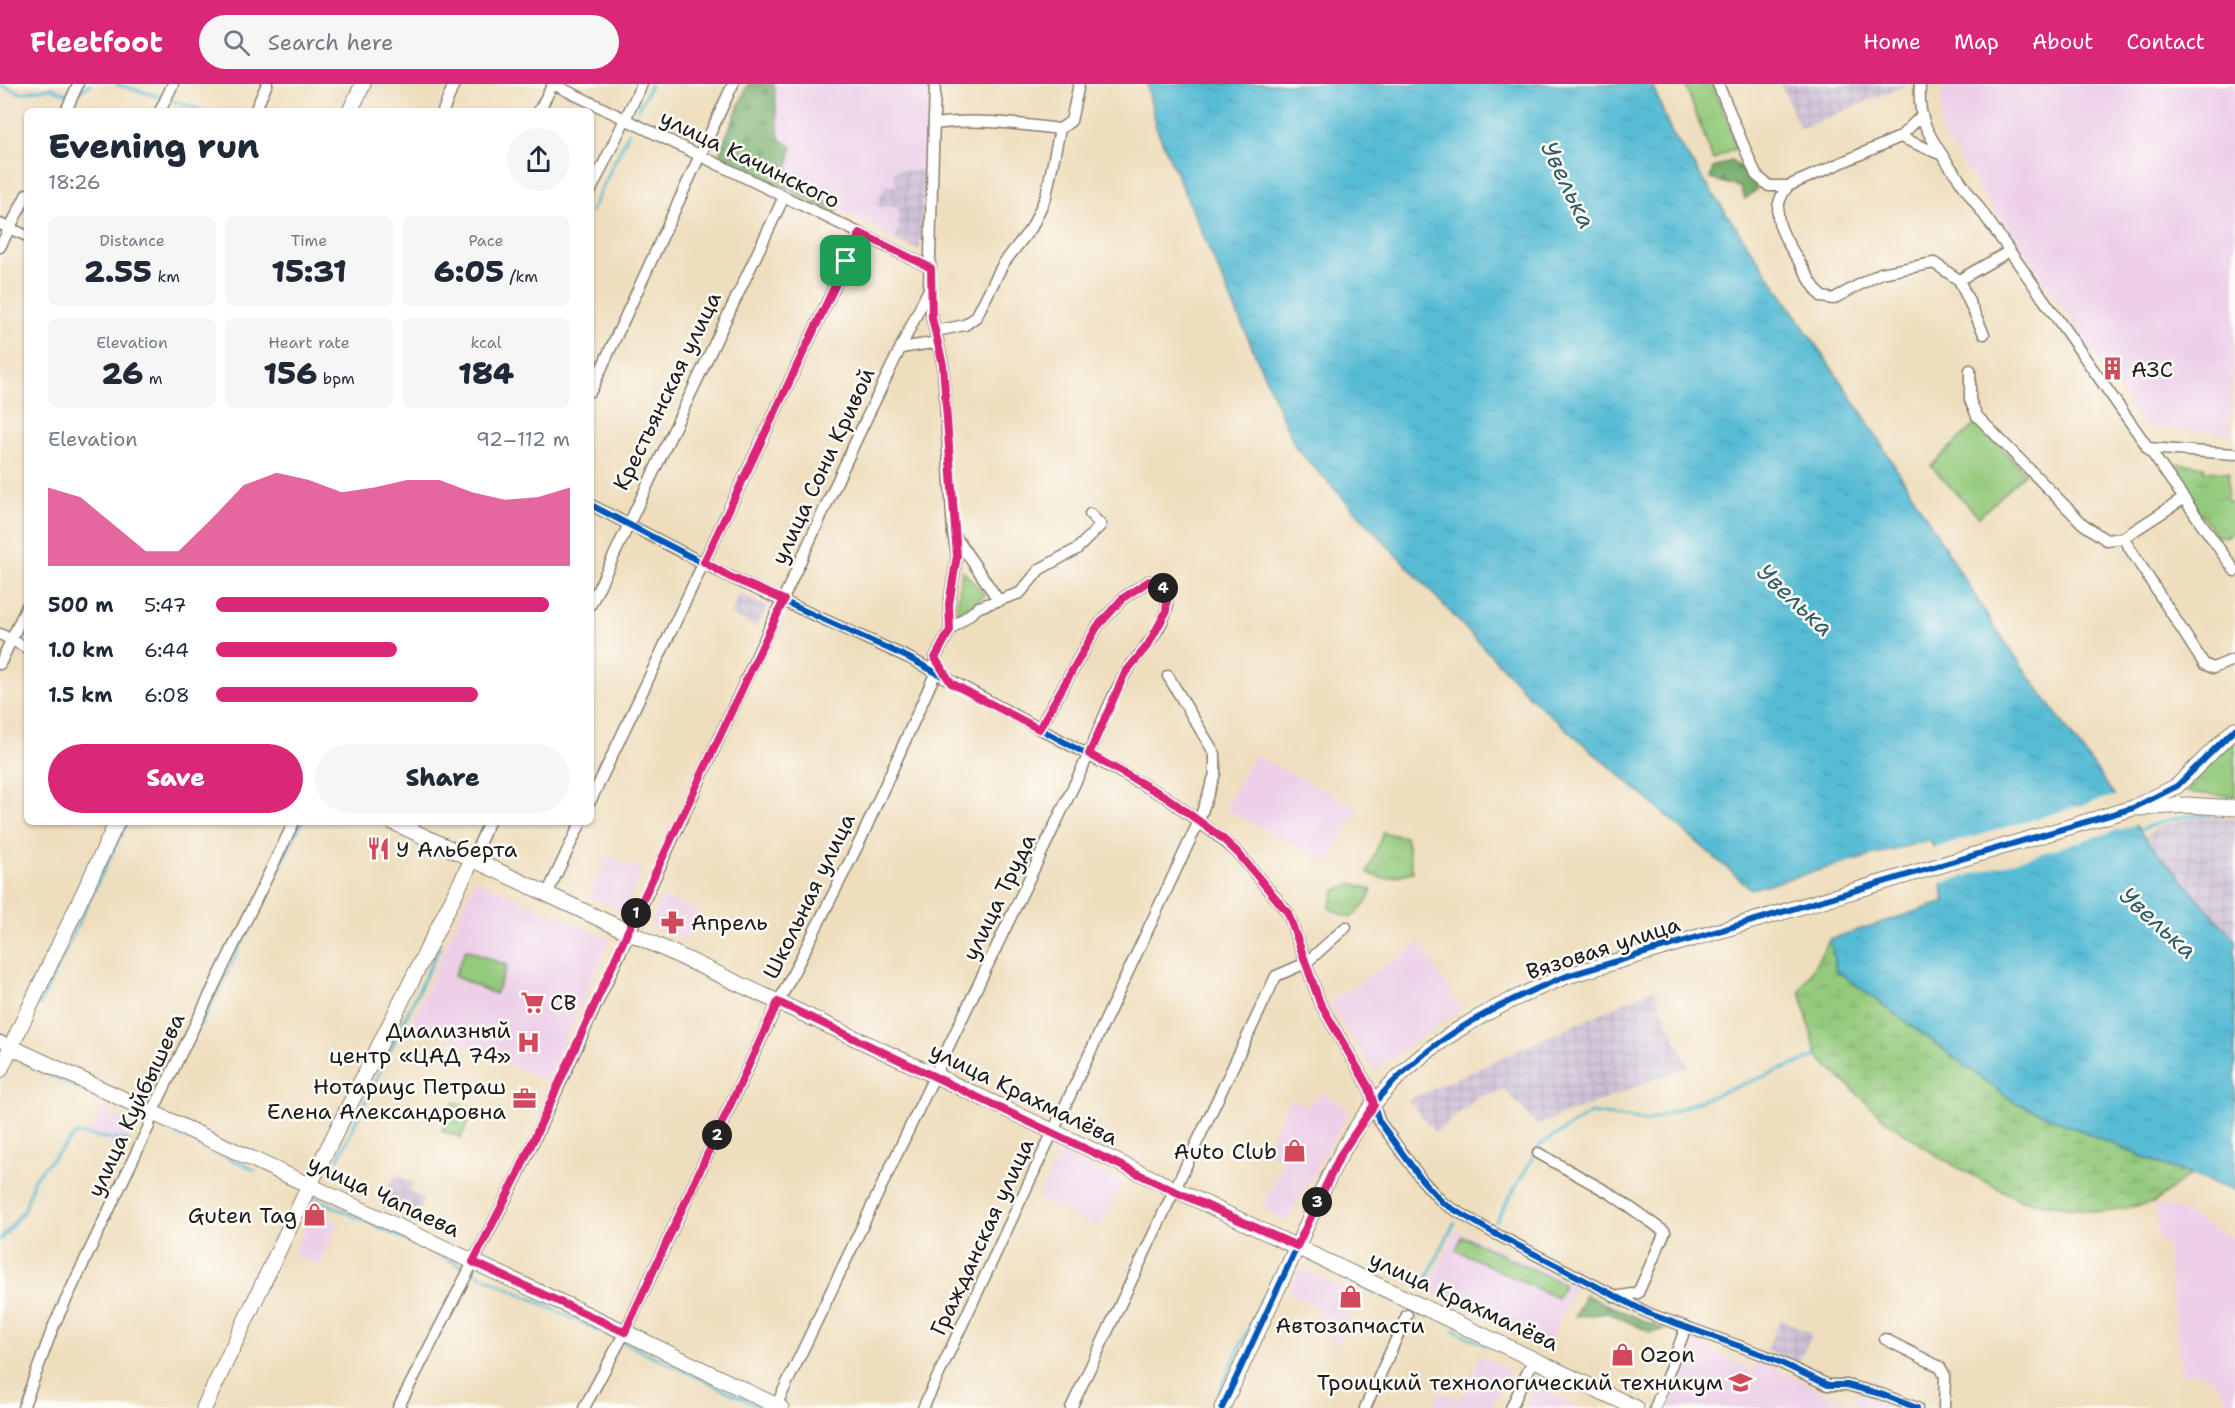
<!DOCTYPE html>
<meta charset="utf-8">
<style>
body{margin:0;font-family:"Shantell Sans",sans-serif;background:#f6f6f7;color:#1f2937;height:100vh;display:flex;flex-direction:column;font-size:22px;white-space:nowrap}
*{box-sizing:border-box;margin:0}
p{font-size:20px;color:#747a83}
.icon{flex:none;width:33px;height:33px;fill:none;stroke:currentColor;stroke-width:2;stroke-linecap:round;stroke-linejoin:round}
.map{position:relative;flex:1;overflow:hidden}
.side{position:absolute;left:24px;top:24px;width:570px;height:717px;display:flex;flex-direction:column;background:#fff;border-radius:9px;box-shadow:0 2px 4px #0004}
.side>*{flex:none}
.pin{position:absolute;display:grid;place-items:center;width:51px;height:51px;color:#fff;margin:-26px;border-radius:12px;box-shadow:0 3px 9px #0006}
.km{position:absolute;width:30px;height:30px;margin:-15px;border-radius:50%;background:#222;color:#fff;font-size:16px;line-height:30px;text-align:center}
.round{display:grid;place-items:center;flex:none;width:63px;height:63px;border-radius:32px;background:#f6f6f7}
.headline{display:flex;align-items:center;justify-content:space-between;height:102px;padding:0 24px}
h1{font-size:33px;font-weight:800;line-height:45px}
.figures{display:grid;grid-template-columns:repeat(3,1fr);gap:9px;height:102px;padding:6px 24px}
.figures div{display:grid;align-content:center;border-radius:9px;background:#f6f6f7;text-align:center}
.figures b{font-size:30px;font-weight:800}
.figures small{font-size:16px;font-weight:400}
.figures p{font-size:16px}
.chart{height:168px;padding:12px 24px}
.chart p{display:flex;justify-content:space-between}
.chart svg{width:100%;height:108px;margin-top:6px;fill:#db2777;opacity:.7}
.button{display:flex;gap:12px;margin-top:auto;padding:12px 24px}
.button a{flex:1;height:69px;border-radius:36px;background:#db2777;color:#fff;font-size:24px;font-weight:800;line-height:69px;text-align:center}
.button a+a{background:#f6f6f7;color:#1f2937}
ul{padding:0 24px;list-style:none;font-size:20px}
li{display:grid;grid-template-columns:96px 72px 1fr;align-items:center;height:45px}
li i{height:15px;border-radius:8px;background:#db2777}
header{display:flex;align-items:center;gap:36px;box-sizing:border-box;height:84px;padding:0 30px;background:#db2777;color:#fff}
header strong{font-size:28px}
nav{display:flex;gap:33px;margin-inline-start:auto;font-size:21px}
.search{width:420px;height:54px;background:#f6f6f7;display:flex;align-items:center;gap:15px;box-sizing:border-box;padding:0 21px;border-radius:33px;color:#747a83;font-size:22px}
.map>svg:first-child{display:block}
.built{fill:#edd0e8}
.industrial{fill:url(#industrial-grid)}
.grass{fill:url(#grass-tufts);stroke:#58734c;stroke-width:1.5}
.forest{fill:url(#forest-firs);stroke:#4a6544;stroke-width:1.5}
.wetland{fill:url(#wetland-marsh);stroke:#58734c;stroke-width:1.5}
.green{fill:#94ca7d;stroke:#58734c;stroke-width:1.5}
.water{fill:url(#water-ripples);stroke:#396c78;stroke-width:1.5}
.pier{fill:#efdebe}
.lines{fill:none;stroke-linecap:round;stroke-linejoin:round}
.stream{stroke:#56bbd4;stroke-width:3}
.street-casing{stroke:#867d6d;stroke-width:13}
.secondary-casing{stroke:#867d6d;stroke-width:17}
.street{stroke:#fff;stroke-width:10}
.secondary{stroke:#fff;stroke-width:15}
.cycleway-casing{stroke:#fdfcf7;stroke-width:10}
.cycleway{stroke:#0057b8;stroke-width:6}
.route-casing{stroke:#fff;stroke-width:12}
.route{stroke:#db2777;stroke-width:8}
.labels{text-anchor:middle;dominant-baseline:central;stroke-width:5;stroke-linejoin:round;paint-order:stroke}
.street-label{font-size:22px;fill:#1c1c1c;stroke:#fdfcf7}
.poi-label{font-size:22px;fill:#1c1c1c;stroke:#fdfcf7;text-anchor:start}
.water-label{font-size:24px;font-style:italic;fill:#335c66;stroke:#fdfcf7}
</style>
<header>
<strong>Fleetfoot</strong>
<div class="search"><svg class="icon" aria-label="search" viewBox="0 0 24 24"><circle cx="10" cy="10" r="6"/><path d="M15 15l6 6"/></svg>Search here</div>
<nav><a>Home</a><a>Map</a><a>About</a><a>Contact</a></nav>
</header>
<div class="map">
<svg width="2235" height="1324" viewBox="0 0 2235 1324">
<defs>
<pattern id="industrial-grid" width="8" height="8" patternUnits="userSpaceOnUse" patternTransform="scale(1.5)"><rect width="8" height="8" fill="#ccbed4"/><path d="M0 4h8M4 0v8" fill="none" stroke="#afa3b5"/></pattern>
<pattern id="grass-tufts" width="24" height="20" patternUnits="userSpaceOnUse" patternTransform="scale(1.5)"><rect width="24" height="20" fill="#94ca7d"/><path d="M3 7l-1-3M5 7V3M7 7l1-3M15 17l-1-3M17 17v-4M19 17l1-3" fill="none" stroke="#7fad6b"/></pattern>
<pattern id="forest-firs" width="22" height="20" patternUnits="userSpaceOnUse" patternTransform="scale(1.5)"><rect width="22" height="20" fill="#77ae6c"/><path d="M5 1l3.5 6h-7zM16 11l3.5 6h-7z" fill="#618d58"/></pattern>
<pattern id="wetland-marsh" width="20" height="14" patternUnits="userSpaceOnUse" patternTransform="scale(1.5)"><rect width="20" height="14" fill="#94ca7d"/><path d="M1 5h8M5 5V1M11 12h8M15 12V8" fill="none" stroke="#7fad6b"/></pattern>
<pattern id="water-ripples" width="26" height="14" patternUnits="userSpaceOnUse" patternTransform="scale(1.5)"><rect width="26" height="14" fill="#56bbd4"/><path d="M2 4q2-2 4 0t4 0M15 11q2-2 4 0t4 0" fill="none" stroke="#4aa0b5"/></pattern>
</defs>
<rect width="100%" height="100%" fill="#fdfcf7"/>
<filter id="ink" filterUnits="userSpaceOnUse"><feTurbulence type="fractalNoise" baseFrequency=".0167" numOctaves="2"/><feDisplacementMap in="SourceGraphic" scale="12" xChannelSelector="R" yChannelSelector="G"/><feConvolveMatrix kernelMatrix="1 2 1 2 8 2 1 2 1" color-interpolation-filters="sRGB"/></filter>
<filter id="wash" filterUnits="userSpaceOnUse"><feTurbulence type="fractalNoise" baseFrequency=".008" numOctaves="4" result="noise"/><feDisplacementMap in="SourceGraphic" scale="24" xChannelSelector="R" yChannelSelector="G"/><feGaussianBlur stdDeviation="1.35" result="paint"/><feColorMatrix in="noise" values="0 0 0 0 0 0 0 0 0 0 0 0 0 0 0 0 0 1.4 0 .05"/><feComposite in="paint" operator="in"/></filter>
<g filter="url(#wash)">
<rect width="100%" height="100%" fill="#efdebe"/>
<g class="built">
<path d="M759,0H931L925,87L896,85L897,103L876,122L899,123L898,147L895,155L724,65Z"/>
<path d="M1941,0H2235V233L2230,350L2144,342L1941,49Z"/>
<path d="M1254,670L1358,724L1329,779L1225,725Z"/>
<path d="M608,771L642,787L622,828L589,812Z"/>
<path d="M475,795L610,855L547,997L412,938Z"/>
<path d="M663,812L700,829L687,857L650,840Z"/>
<path d="M1420,859L1461,925L1374,987L1329,919Z"/>
<path d="M1323,1009L1350,1026L1287,1137L1262,1123L1284,1077L1265,1067L1290,1014L1305,1023Z"/>
<path d="M102,1024L133,1040L122,1067L89,1050Z"/>
<path d="M1060,1069L1122,1099L1100,1144L1038,1115Z"/>
<path d="M2155,1120L2177,1125L2235,1156V1324H2226L2224,1308L2201,1288L2181,1290L2166,1158H2159Z"/>
<path d="M313,1125L339,1137L319,1182L293,1170Z"/>
<path d="M1456,1145L1576,1201L1547,1263L1428,1207Z"/>
<path d="M1300,1184L1360,1212L1339,1259L1310,1245L1320,1224L1288,1209Z"/>
<path d="M1696,1258L1753,1287L1758,1276L1852,1321L1858,1310L1902,1324H1674L1666,1320Z"/>
<path d="M1480,1271L1509,1285L1491,1324H1433L1439,1308L1460,1315Z"/>
<path d="M1535,1303L1569,1319L1580,1324H1525Z"/>
</g>
<g class="industrial">
<path d="M1781,0H1908L1800,45Z"/>
<path d="M896,85L925,87L920,167L895,155L898,147L899,123L876,122L886,102H897L894,93Z"/>
<path d="M740,510L767,523L756,543L730,531Z"/>
<path d="M2203,731L2235,734V856L2144,753L2160,742Z"/>
<path d="M1654,905L1688,983L1537,1041L1505,1006L1479,1013L1435,1049L1408,1016Z"/>
<path d="M395,1091L413,1099L409,1108L424,1115L414,1137L381,1122Z"/>
<path d="M1781,1235L1812,1250L1797,1281L1766,1266Z"/>
</g>
<g class="grass">
<path d="M2175,380L2204,382V387L2229,388L2227,417L2235,418L2233,448L2225,453L2216,451L2172,391Z"/>
<path d="M2232,656L2235,661V713L2186,708Z"/>
<path d="M1383,749L1406,753L1413,788L1384,795L1367,789Z"/>
<path d="M1352,799L1372,806C1368,819 1361,827 1350,834L1329,824L1335,807Z"/>
</g>
<g class="forest">
<path d="M748,0H774L779,54L792,63L786,94L837,123L836,130L719,70Z"/>
<path d="M1731,77L1756,94V106L1745,115L1740,103L1710,95L1713,84Z"/>
<path d="M1585,1211L1665,1246L1650,1248L1609,1229L1575,1233Z"/>
</g>
<path class="wetland" d="M1830,855L1836,886L2157,1079L2192,1089L2153,1119L2101,1128L2021,1116L1945,1077L1884,1035L1817,972L1800,906Z"/>
<g class="green">
<path d="M1685,0H1713L1736,64L1713,76Z"/>
<path d="M1977,338L2025,389L1979,433L1931,382Z"/>
<path d="M962,486L985,511L956,531Z"/>
<path d="M466,865L507,882L495,910L454,892Z"/>
<path d="M454,1018L473,1026L461,1054L442,1046Z"/>
<path d="M1462,1152L1564,1200L1557,1214L1456,1166Z"/>
</g>
<path class="water" d="M1147,0H1652L1671,48L1860,326L1993,541L2144,753L2235,856V1106L2157,1079L2014,1018L1836,886L1830,855L1945,818L1933,762L1929,756L1751,805L1532,615L1296,364L1156,43Z"/>
<path class="pier" d="M2117,711L2138,740L1939,800L1931,765Z"/>
<g class="lines">
<g class="stream">
<path d="M116,0L163,14"/>
<path d="M0,1L21,9L51,4L70,11"/>
<path d="M78,9L90,0"/>
<path d="M170,16L205,27"/>
<path d="M638,26L651,0"/>
<path d="M591,127L629,48"/>
<path d="M2136,748C2159,737 2185,731 2210,730V727"/>
<path d="M39,921L127,738"/>
<path d="M201,941L302,738"/>
<path d="M24,979L147,1036"/>
<path d="M153,1039L255,1086"/>
<path d="M338,1075L440,862"/>
<path d="M313,1113L466,1184"/>
<path d="M1496,1137L1540,1061L1591,1029L1647,1037L1817,972"/>
<path d="M0,1156L25,1125L34,1094L76,1050L129,1057"/>
<path d="M472,1187L763,1324"/>
<path d="M1358,1201L1424,1231"/>
<path d="M1421,1205L1455,1138"/>
<path d="M1454,1246L1485,1261"/>
<path d="M1212,1324L1262,1214"/>
</g>
</g>
</g>
<g filter="url(#ink)">
<g class="lines">
<defs>
<g id="street">
<path d="M553,0L931,184"/>
<path d="M935,0L929,205L932,234L943,281L953,449L999,517"/>
<path d="M1718,0L1756,91L1769,102H1788C1765,130 1786,156 1802,182C1808,192 1814,205 1822,213L1833,215L1881,189L1934,179L1959,196L1984,250"/>
<path d="M1920,0C1918,32 1925,45 1942,71L2235,487"/>
<path d="M66,27L78,0"/>
<path d="M160,27L173,0"/>
<path d="M255,27L267,0"/>
<path d="M443,27L454,0"/>
<path d="M539,27L553,0"/>
<path d="M934,40C977,34 1017,40 1060,45"/>
<path d="M1900,53L1921,32"/>
<path d="M1788,102L1900,53L1942,71"/>
<path d="M591,106L642,0"/>
<path d="M0,140L27,152"/>
<path d="M0,163L27,110"/>
<path d="M1959,196L2008,168"/>
<path d="M936,247L965,241L976,233L1003,180L1032,143L1046,112L1060,45L1071,37L1079,0"/>
<path d="M901,264L938,258"/>
<path d="M1970,286V316L1977,332L2083,440L2106,456L2123,454L2204,580L2213,584L2235,575"/>
<path d="M591,307L733,0"/>
<path d="M2147,364L2235,370"/>
<path d="M591,421L730,493L909,574L1166,713L1222,755L1238,769L1288,829L1320,919L1369,1004L1379,1037L1422,1096L1443,1119L1492,1148L1650,1230L1764,1271L1828,1301H1847L1881,1310L1917,1324"/>
<path d="M2123,454L2183,415"/>
<path d="M591,520L784,113"/>
<path d="M950,546L979,523L1020,509L1040,485L1077,465L1101,441L1090,430"/>
<path d="M0,550L27,564"/>
<path d="M0,580L27,522"/>
<path d="M591,716L860,149"/>
<path d="M472,776L489,738"/>
<path d="M547,810L581,738"/>
<path d="M0,957L11,963"/>
<path d="M1538,1069L1611,1110L1665,1148L1638,1209L1615,1213"/>
<path d="M1885,1255L1940,1283L1945,1292L1944,1324"/>
<path d="M23,1324L54,1241L149,1042L152,1029L294,738"/>
<path d="M398,1324L518,1091L858,352L929,205"/>
<path d="M584,1324L625,1248L776,923L861,755L935,590V574L950,546L949,520L957,472L953,449"/>
<path d="M775,1324L1089,670C1100,643 1110,615 1125,590C1138,569 1161,550 1167,524C1168,517 1165,509 1162,502L1149,497L1123,514L1097,543L1039,645"/>
<path d="M923,1324L1199,737L1215,690V670L1168,592"/>
<path d="M1071,1324L1276,892L1306,879L1346,843"/>
<path d="M1365,1324L1407,1231"/>
<path d="M1511,1324L1534,1274"/>
<path d="M1655,1324L1686,1243"/>
</g>
<g id="secondary">
<path d="M350,27L363,0"/>
<path d="M2139,724L2186,721L2235,724"/>
<path d="M393,738L934,991L1636,1324"/>
<path d="M11,963L625,1248L781,1324"/>
<path d="M0,986L117,738"/>
<path d="M204,1324L309,1102L472,776"/>
<path d="M1222,1324C1247,1270 1272,1216 1297,1163C1319,1114 1339,1064 1372,1022C1422,959 1493,921 1567,892L2133,724L2177,702L2235,645"/>
</g>
</defs>
<use href="#street" class="street-casing"/>
<use href="#secondary" class="secondary-casing"/>
<use href="#street" class="street"/>
<use href="#secondary" class="secondary"/>
<defs>
<g id="cycleway">
<path d="M591,421L730,493L909,574L1166,713L1222,755L1238,769L1288,829L1320,919L1369,1004L1379,1037L1422,1096L1443,1119L1492,1148L1650,1230L1764,1271L1828,1301H1847L1881,1310L1917,1324"/>
<path d="M1222,1324C1247,1270 1272,1216 1297,1163C1319,1114 1339,1064 1372,1022C1422,959 1493,921 1567,892L2133,724L2177,702L2235,645"/>
</g>
</defs>
<use href="#cycleway" class="cycleway-casing"/>
<use href="#cycleway" class="cycleway"/>
</g>
</g>
<g class="lines" filter="url(#ink)">
<defs>
<path id="route" d="M860,149L931,184L932,234L943,281L957,472L949,520L950,546L935,574L951,599L1039,645L1097,543L1123,514L1149,497L1162,502L1167,517L1166,528L1148,561L1125,589L1089,670L1166,713L1222,754L1238,769L1288,829L1320,919L1369,1004L1374,1021L1341,1070L1297,1162L1172,1106L778,918L625,1248L473,1178L518,1090L627,849L784,516L730,493L704,478Z"/>
</defs>
<use href="#route" class="route-casing"/>
<use href="#route" class="route"/>
</g>
<defs>
<symbol id="building-bare" viewBox="-9 -9 18 18"><path d="M-4-6H4V6H1V3H-1V6H-4ZM-2.5-4.3h1.7v1.8h-1.7ZM.8-4.3h1.7v1.8H.8ZM-2.5-1h1.7V.8h-1.7ZM.8-1h1.7V.8H.8Z" fill="#d1495b" stroke="#fdfcf7" stroke-width="2.5" paint-order="stroke"/></symbol>
<symbol id="restaurant-bare" viewBox="-9 -9 18 18"><path d="M-5-6h1v4h1v-4h1v4h1v-4h1v5L-1.5 .5V6h-2V.5L-5-1ZM5-6V6H3V1.5H1.5Q1.5-4 5-6Z" fill="#d1495b" stroke="#fdfcf7" stroke-width="2.5" paint-order="stroke"/></symbol>
<symbol id="pharmacy-bare" viewBox="-9 -9 18 18"><path d="M-2-6h4v4h4v4h-4v4h-4v-4h-4v-4h4Z" fill="#d1495b" stroke="#fdfcf7" stroke-width="2.5" paint-order="stroke"/></symbol>
<symbol id="supermarket-bare" viewBox="-9 -9 18 18"><path d="M-6-5.5h2.5l.6 2H6L4.5 2H-2.5L-4.4-4H-6ZM-1.5 3.2a1.3 1.3 0 1 0 .1 0ZM3 3.2a1.3 1.3 0 1 0 .1 0Z" fill="#d1495b" stroke="#fdfcf7" stroke-width="2.5" paint-order="stroke"/></symbol>
<symbol id="hospital-bare" viewBox="-9 -9 18 18"><path d="M-5-5h3v3.5h4V-5h3V5h-3V1.5h-4V5h-3Z" fill="#d1495b" stroke="#fdfcf7" stroke-width="2.5" paint-order="stroke"/></symbol>
<symbol id="office-bare" viewBox="-9 -9 18 18"><path d="M-6-3h4V-5.5h4V-3h4V5H-6ZM-1-4.5V-3h2v-1.5ZM-6 0V1H6V0Z" fill="#d1495b" stroke="#fdfcf7" stroke-width="2.5" paint-order="stroke"/></symbol>
<symbol id="shop-bare" viewBox="-9 -9 18 18"><path d="M-5-2.5h2.3a2.7 3.5 0 0 1 5.4 0H5L5.5 6h-11ZM-1.5-2.5h3a1.5 2.3 0 0 0-3 0Z" fill="#d1495b" stroke="#fdfcf7" stroke-width="2.5" paint-order="stroke"/></symbol>
<symbol id="university-bare" viewBox="-9 -9 18 18"><path d="M0-5L7-2L0 1L-7-2ZM-4 1L0 2.5L4 1V4Q0 6-4 4Z" fill="#d1495b" stroke="#fdfcf7" stroke-width="2.5" paint-order="stroke"/></symbol>
</defs>
<g fill-rule="evenodd">
<use href="#building-bare" x="2096" y="268" width="33" height="33"/>
<use href="#restaurant-bare" x="362" y="748" width="33" height="33"/>
<use href="#pharmacy-bare" x="656" y="822" width="33" height="33"/>
<use href="#supermarket-bare" x="516" y="902" width="33" height="33"/>
<use href="#hospital-bare" x="512" y="942" width="33" height="33"/>
<use href="#office-bare" x="508" y="998" width="33" height="33"/>
<use href="#shop-bare" x="1278" y="1050" width="33" height="33"/>
<use href="#shop-bare" x="298" y="1114" width="33" height="33"/>
<use href="#shop-bare" x="1334" y="1196" width="33" height="33"/>
<use href="#shop-bare" x="1606" y="1254" width="33" height="33"/>
<use href="#university-bare" x="1724" y="1282" width="33" height="33"/>
</g>
<g class="labels">
<g class="street-label">
<text transform="translate(750 75) rotate(26)">улица Качинского</text>
<text transform="translate(667 307) rotate(-64)">Крестьянская улица</text>
<text transform="translate(823 382) rotate(-65)">улица Сони Кривой</text>
<text transform="translate(809 812) rotate(-64)">Школьная улица</text>
<text transform="translate(999 813) rotate(-64)">улица Труда</text>
<text transform="translate(1603 864) rotate(-18)">Вязовая улица</text>
<text transform="translate(1024 1010) rotate(26)">улица Крахмалёва</text>
<text transform="translate(136 1021) rotate(-65)">улица Куйбышева</text>
<text transform="translate(384 1112) rotate(25)">улица Чапаева</text>
<text transform="translate(982 1153) rotate(-65)">Гражданская улица</text>
<text transform="translate(1464 1217) rotate(25)">улица Крахмалёва</text>
</g>
<g class="poi-label">
<text x="2131" y="285">АЗС</text>
<text x="396" y="765">У Альберта</text>
<text x="691" y="838">Апрель</text>
<text x="550" y="918">СВ</text>
<text x="511" y="946" text-anchor="end">Диализный<tspan x="511" dy="25">центр «ЦАД 74»</tspan></text>
<text x="506" y="1002" text-anchor="end">Нотариус Петраш<tspan x="506" dy="25">Елена Александровна</tspan></text>
<text x="1277" y="1067" text-anchor="end">Auto Club</text>
<text x="297" y="1131" text-anchor="end">Guten Tag</text>
<text x="1350" y="1241" text-anchor="middle">Автозапчасти</text>
<text x="1640" y="1270">Ozon</text>
<text x="1723" y="1298" text-anchor="end">Троицкий технологический техникум</text>
</g>
<g class="water-label">
<text transform="translate(1568 101) rotate(64)">Увелька</text>
<text transform="translate(1795 516) rotate(43)">Увелька</text>
<text transform="translate(2158 839) rotate(42)">Увелька</text>
</g>
</g>
</svg>
<div class="pin" style="left:846px;top:177px;background:#1e9e55"><svg class="icon" aria-label="arrive" viewBox="0 0 24 24"><path d="M6 21V4h12l-3 4 3 4H6"/></svg></div>
<b class="km" style="left:636px;top:829px">1</b>
<b class="km" style="left:717px;top:1051px">2</b>
<b class="km" style="left:1317px;top:1118px">3</b>
<b class="km" style="left:1163px;top:504px">4</b>
<section class="side">
<div class="headline"><div><h1>Evening run</h1><p>18:26</p></div><a class="round"><svg class="icon" aria-label="share" viewBox="0 0 24 24"><path d="M12 15V3M7 8l5-5 5 5M5 13v7h14v-7"/></svg></a></div>
<div class="figures">
<div><p>Distance</p><b>2.55<small> km</small></b></div>
<div><p>Time</p><b>15:31</b></div>
<div><p>Pace</p><b>6:05<small> /km</small></b></div>
</div>
<div class="figures">
<div><p>Elevation</p><b>26<small> m</small></b></div>
<div><p>Heart rate</p><b>156<small> bpm</small></b></div>
<div><p>kcal</p><b>184</b></div>
</div>
<div class="chart"><p><span>Elevation</span>92–112 m</p>
<svg viewBox="0 0 160 44" preserveAspectRatio="none"><path d="M0 44V12L10 16L20 27L30 38L40 38L50 25L60 11L70 6L80 9L90 14L100 12L110 9L120 9L130 14L140 17L150 16L160 12V44z"/></svg>
</div>
<ul>
<li><b>500 m</b>5:47<i style="width:94%"></i></li>
<li><b>1.0 km</b>6:44<i style="width:51%"></i></li>
<li><b>1.5 km</b>6:08<i style="width:74%"></i></li>
</ul>
<div class="button"><a>Save</a><a>Share</a></div>
</section>
</div>
